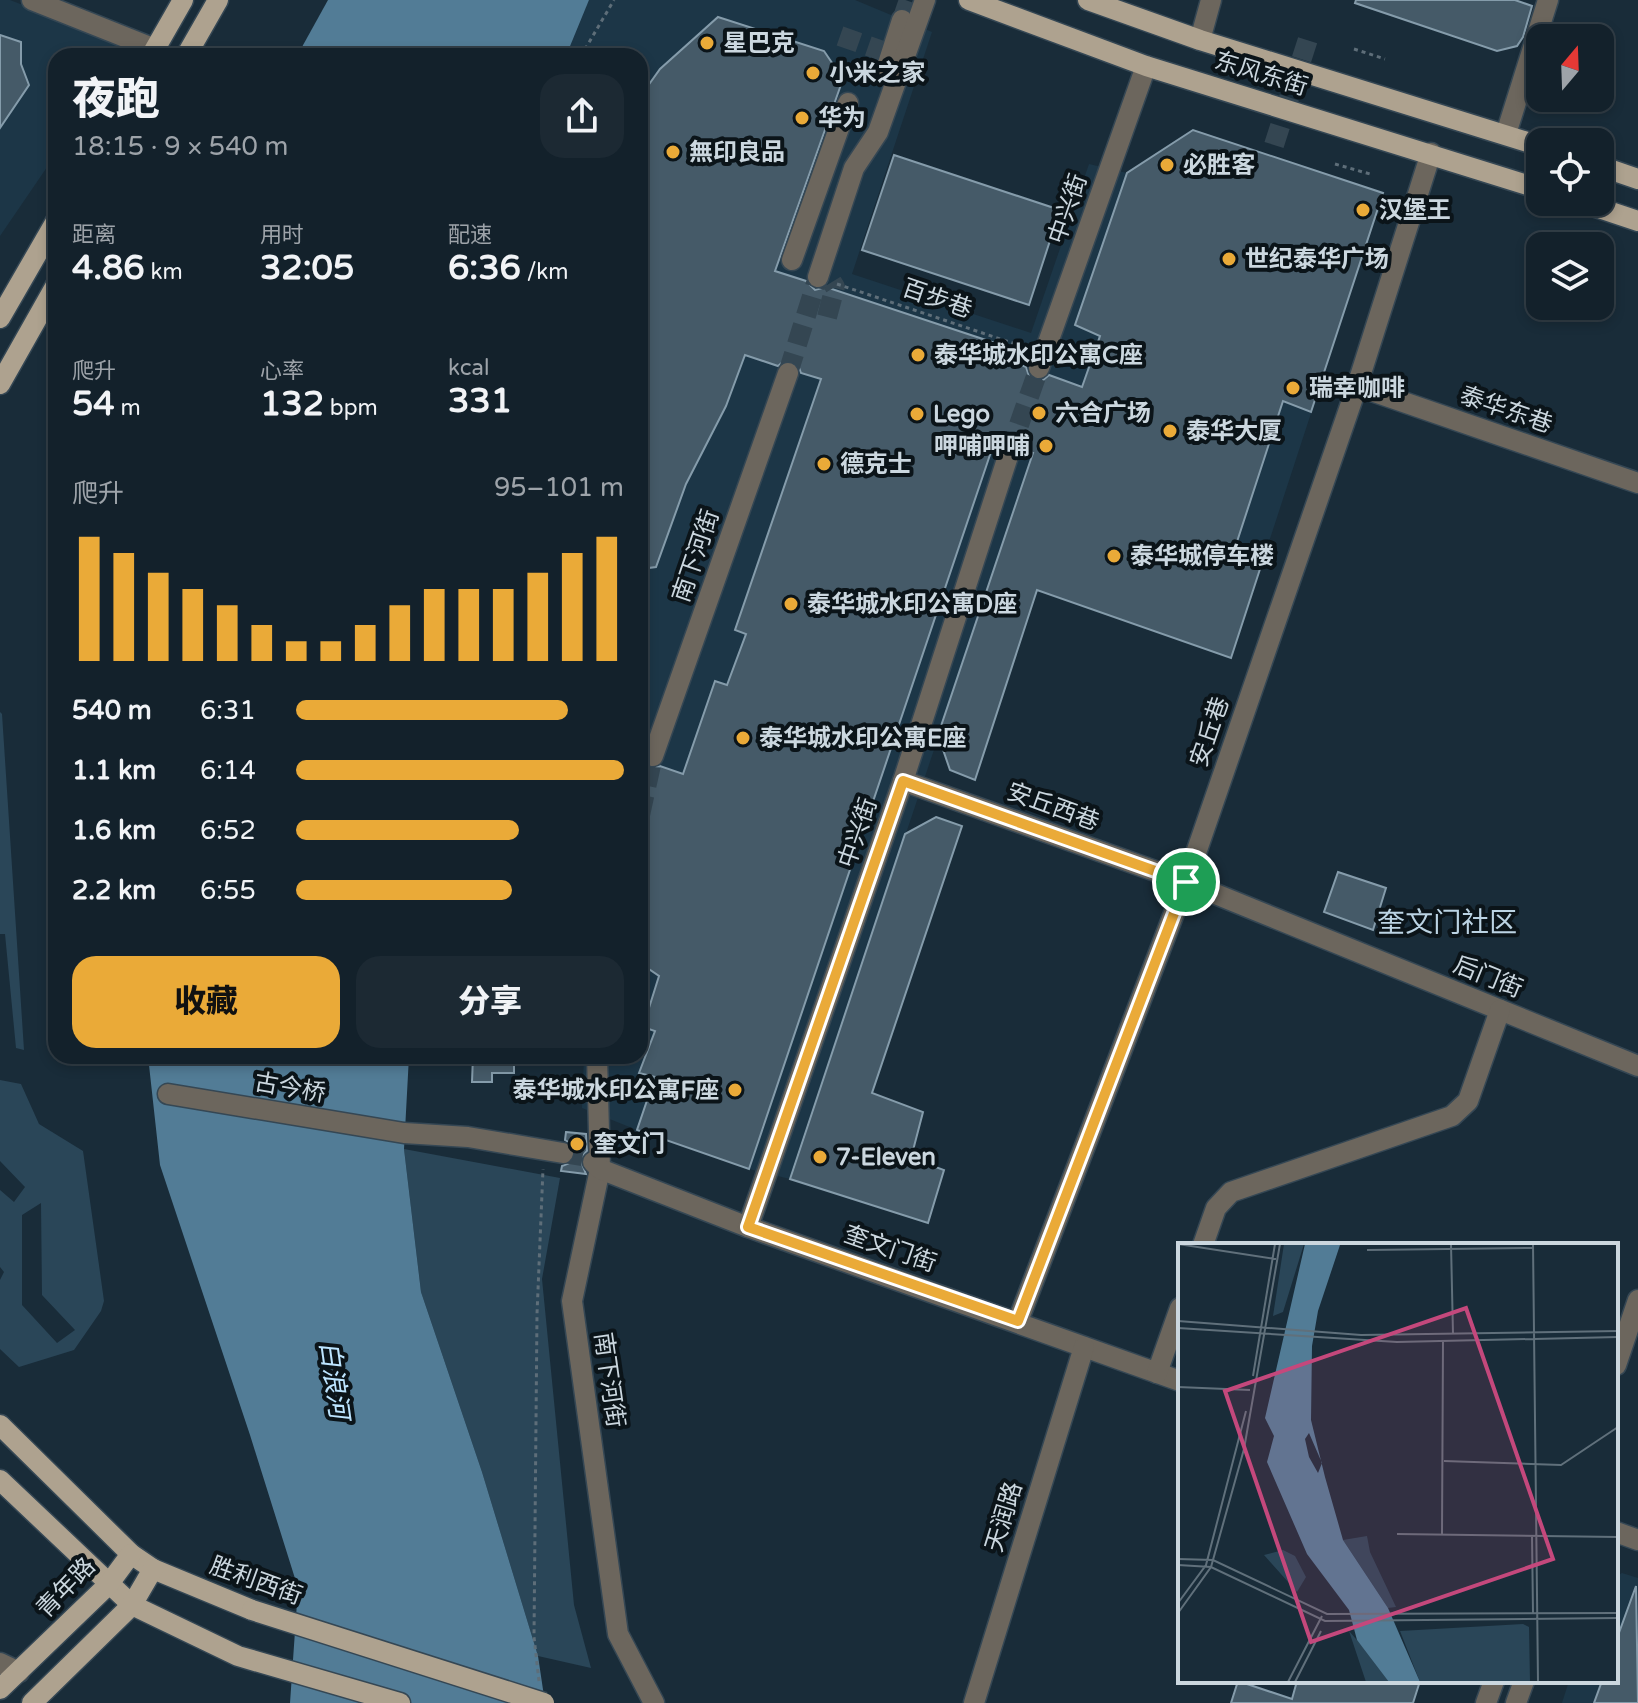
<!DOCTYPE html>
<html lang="zh">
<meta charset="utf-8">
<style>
body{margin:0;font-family:"Varela Round","Noto Sans SC",sans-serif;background:#1c2933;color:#f1f3f6;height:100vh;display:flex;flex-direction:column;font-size:30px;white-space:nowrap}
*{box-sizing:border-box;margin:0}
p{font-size:26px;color:#9da3a9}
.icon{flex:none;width:44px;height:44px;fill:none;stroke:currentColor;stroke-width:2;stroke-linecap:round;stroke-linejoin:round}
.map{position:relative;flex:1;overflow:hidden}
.sheet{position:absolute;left:48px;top:48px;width:600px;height:1016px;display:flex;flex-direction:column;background:#13212b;border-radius:24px;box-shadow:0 4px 12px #0003,0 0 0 2px #323e47}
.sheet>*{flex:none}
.needle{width:52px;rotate:19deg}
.fabs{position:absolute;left:1526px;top:24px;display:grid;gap:16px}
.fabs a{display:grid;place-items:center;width:88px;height:88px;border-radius:16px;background:#13212b;box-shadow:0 4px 12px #0003,0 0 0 2px #323e47;font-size:40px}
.pin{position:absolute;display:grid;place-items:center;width:68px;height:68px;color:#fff;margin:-34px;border:4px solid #fff;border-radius:50%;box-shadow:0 2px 8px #0007}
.round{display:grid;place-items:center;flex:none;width:84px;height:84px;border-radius:24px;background:#1c2933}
.summary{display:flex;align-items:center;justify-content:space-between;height:136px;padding:0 24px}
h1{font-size:44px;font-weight:800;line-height:60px}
.figures{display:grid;grid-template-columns:repeat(3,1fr);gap:12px;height:136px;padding:8px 24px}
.figures div{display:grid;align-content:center}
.figures b{font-size:34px;font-weight:800}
.figures small{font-size:22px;font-weight:400}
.figures p{font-size:22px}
.chart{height:224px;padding:16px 24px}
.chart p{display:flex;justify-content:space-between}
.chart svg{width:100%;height:144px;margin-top:8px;stroke:#eaaa38;stroke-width:6}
.action{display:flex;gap:16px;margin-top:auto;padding:16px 24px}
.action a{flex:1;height:92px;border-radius:24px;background:#eaaa38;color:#111;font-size:32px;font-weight:800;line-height:92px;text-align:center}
.action a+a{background:#1c2933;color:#f1f3f6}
ul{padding:0 24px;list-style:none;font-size:26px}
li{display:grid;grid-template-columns:128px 96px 1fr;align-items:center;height:60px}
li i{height:20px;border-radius:10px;background:#eaaa38}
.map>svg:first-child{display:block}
.built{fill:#1c3647}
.green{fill:#2a4658;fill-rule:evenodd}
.water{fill:#527c96}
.building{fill:#455a68;stroke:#859cab;stroke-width:2}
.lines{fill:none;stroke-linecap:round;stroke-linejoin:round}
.minor-tunnel{stroke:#344652;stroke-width:20;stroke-dasharray:20 10;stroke-linecap:butt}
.minor-casing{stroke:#354754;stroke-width:23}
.major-casing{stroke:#354754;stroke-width:23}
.path{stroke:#5e6e79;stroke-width:3;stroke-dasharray:4 4;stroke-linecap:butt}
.minor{stroke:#6c665d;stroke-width:20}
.major{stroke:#aea28f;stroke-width:20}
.major-bridge-casing{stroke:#354754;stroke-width:23;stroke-linecap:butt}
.major-bridge{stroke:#aea28f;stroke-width:20}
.route-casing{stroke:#fff;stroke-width:16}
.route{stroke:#eaaa38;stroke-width:10}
.poi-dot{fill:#eaaa38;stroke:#0b1419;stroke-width:3}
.labels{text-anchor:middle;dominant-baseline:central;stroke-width:8;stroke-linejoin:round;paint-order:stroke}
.poi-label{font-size:24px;font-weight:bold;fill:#cbd7df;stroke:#0b1419;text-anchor:start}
.street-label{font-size:24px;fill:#cbd7df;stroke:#0b1419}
.water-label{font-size:26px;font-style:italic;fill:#bde5ff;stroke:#0b1419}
.quarter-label{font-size:28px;fill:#bbd3e3;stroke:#0b1419}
.inset-road{fill:none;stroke:#60707b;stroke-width:2}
.view{fill:#c4487c;fill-opacity:0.15;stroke:#c4487c;stroke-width:4}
.inset-edge{fill:none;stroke:#cbd7df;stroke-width:4}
</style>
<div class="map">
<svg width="1638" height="1703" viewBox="0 0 1638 1703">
<rect width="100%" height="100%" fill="#192c39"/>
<g class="built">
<path d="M0,0H10L123,44L120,56H56V154L0,236Z"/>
<path d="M589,0H855L932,32L852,274L1031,333L1089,164L1127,173L1193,130L1383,193L1231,658L993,574L790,1179L749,1169L637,1130L582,1108L584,1056H640V56H566Z"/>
<path d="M1622,1573L1638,1578V1703H1562L1569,1681H1616V1577Z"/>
</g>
<g class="green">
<path d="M0,712L2,714L24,1050L16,1048L5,934H0Z"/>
<path d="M0,1080L21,1084L39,1124L83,1151L104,1301L101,1311L74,1350L19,1367L0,1349V1280L4,1272L0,1267V1190L14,1202L25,1187L0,1161ZM41,1203L42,1295L75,1330L57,1343L22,1305V1215Z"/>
<path d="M404,1149L560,1178L542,1279L574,1605L591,1668L538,1656L482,1472L421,1292Z"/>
</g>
<g class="water">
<path d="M328,0H589L566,56H297Z"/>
<path d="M148,1056H409L404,1149L421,1292L482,1472L538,1656L545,1703H290L298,1588L250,1435L160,1165Z"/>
</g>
<g class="building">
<path d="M1356,0H1515L1532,6L1523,37L1517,46L1497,51L1355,3Z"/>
<path d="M718,17L824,51L843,79L775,271L806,281L815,290L826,287L1025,353L1021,365L1026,367L1029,376L1035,380L1042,381L1049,375L1082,387L1100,336L1075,325L1127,173L1193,130L1383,193L1311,412L1283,401L1232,557L1261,566L1231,658L1037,590L975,780L950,770L938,735L1033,453L1021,449L1014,441L995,440L749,1169L637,1130L655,1077L639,1073L655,1031L643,1027L659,976L640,963V760L649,768L660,766L683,774L715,681L727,685L746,634L735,630L821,379L801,373L798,365L792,361L785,360L778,366L745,355L726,406L686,484L656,567L640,569V97L660,69Z"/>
<path d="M0,35L21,42V64L29,85L0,128Z"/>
<path d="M894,155L1060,210L1029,305L862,250Z"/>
<path d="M936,817L962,826L872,1093L923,1112L911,1158L944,1170L928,1223L790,1179L905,834Z"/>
<path d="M1338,872L1386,888L1373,930L1324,912Z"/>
<path d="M473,1056H514V1073H492V1082H472Z"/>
<path d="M566,1132L586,1134L587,1151L580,1159L586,1174L561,1171L562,1166L572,1162L576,1154L572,1144L565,1140Z"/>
<path d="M1636,1586L1638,1703H1594L1602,1681H1616V1641Z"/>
<path d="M1238,1681L1292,1699L1297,1681H1420L1413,1703H1231Z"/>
</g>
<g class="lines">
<g class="minor-tunnel">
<path d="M902,20L909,0"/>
<path d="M840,36L891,54"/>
<path d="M1274,145L1309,36"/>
<path d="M827,317L835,287L832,282"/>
<path d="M788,373L818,277"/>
<path d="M1009,453L1039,368"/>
<path d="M640,815L653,756"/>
<path d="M563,1153L588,1157"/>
</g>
<defs>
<g id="minor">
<path d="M32,0L155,49"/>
<path d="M1200,40L1211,0"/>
<path d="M885,73L902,20"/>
<path d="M1506,134L1548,0"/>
<path d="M792,260L848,103"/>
<path d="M818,277L854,168L878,132L925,0"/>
<path d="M1039,368L1146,66"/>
<path d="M1357,386L1638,483"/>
<path d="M653,756L788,373"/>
<path d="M903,781L1186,882L1638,1066"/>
<path d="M597,1056L600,1169L572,1301L618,1634L654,1703"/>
<path d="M168,1094L404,1133L468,1137L563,1153"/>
<path d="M593,1162L600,1169L748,1227L1180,1381"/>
<path d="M748,1227L903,781L1009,453"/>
<path d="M1203,1245L1216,1208L1231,1192L1452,1116L1468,1101L1500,1010"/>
<path d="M1018,1321L1186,882L1357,386L1431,153"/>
<path d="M1616,1365L1638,1300"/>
<path d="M1157,1373L1180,1308"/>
<path d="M1616,1532L1638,1540"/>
<path d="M0,1663L19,1672"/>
<path d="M974,1703L1084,1347"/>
<path d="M1486,1703L1494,1681"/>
<path d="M1516,1703L1524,1681"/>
</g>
<g id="major">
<path d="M969,0L1146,66L1540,189"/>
<path d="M1088,0L1200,40L1540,146"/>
<path d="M151,56L183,0"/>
<path d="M186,56L218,0"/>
<path d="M1600,166L1638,179"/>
<path d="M1581,202L1638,221"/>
<path d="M0,318L56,221"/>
<path d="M0,384L56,285"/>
<path d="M0,1425L131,1554L153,1569L252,1610"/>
<path d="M0,1480L132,1605L238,1656L400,1703"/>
<path d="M0,1689L108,1585L131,1554"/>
<path d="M32,1703L132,1605L153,1569"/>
</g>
</defs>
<use href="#minor" class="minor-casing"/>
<use href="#major" class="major-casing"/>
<g class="path">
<path d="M1354,49L1385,59"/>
<path d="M581,56L614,0"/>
<path d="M854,84L861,65"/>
<path d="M1335,164L1370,174"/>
<path d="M837,284L1027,348"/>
<path d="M539,1681L534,1637L537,1314L543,1169"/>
</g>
<use href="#minor" class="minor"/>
<use href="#major" class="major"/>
<defs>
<path id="major-bridge" d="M252,1610L544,1703"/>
</defs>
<use href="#major-bridge" class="major-bridge-casing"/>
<use href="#major-bridge" class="major-bridge"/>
</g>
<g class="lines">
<defs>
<path id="route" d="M903,781L1186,882L1018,1321L748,1227Z"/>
</defs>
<use href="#route" class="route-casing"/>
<use href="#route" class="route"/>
</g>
<g class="poi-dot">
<circle cx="707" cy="43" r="8"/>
<circle cx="813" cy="73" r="8"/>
<circle cx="802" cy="118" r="8"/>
<circle cx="673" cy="152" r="8"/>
<circle cx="1167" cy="165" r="8"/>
<circle cx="1363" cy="210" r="8"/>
<circle cx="1229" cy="259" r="8"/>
<circle cx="918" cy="355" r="8"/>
<circle cx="1293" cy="388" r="8"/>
<circle cx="1039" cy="413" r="8"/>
<circle cx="917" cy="414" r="8"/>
<circle cx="1170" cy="431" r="8"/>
<circle cx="1046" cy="446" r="8"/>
<circle cx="824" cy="464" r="8"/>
<circle cx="1114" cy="556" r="8"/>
<circle cx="791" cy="604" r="8"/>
<circle cx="743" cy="738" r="8"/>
<circle cx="735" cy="1090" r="8"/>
<circle cx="577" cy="1144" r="8"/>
<circle cx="820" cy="1157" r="8"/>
</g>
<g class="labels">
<g class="poi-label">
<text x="723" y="43">星巴克</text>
<text x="829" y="73">小米之家</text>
<text x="818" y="118">华为</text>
<text x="689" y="152">無印良品</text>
<text x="1183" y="165">必胜客</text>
<text x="1379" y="210">汉堡王</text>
<text x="1245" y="259">世纪泰华广场</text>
<text x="934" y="355">泰华城水印公寓C座</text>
<text x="1309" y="388">瑞幸咖啡</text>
<text x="1055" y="413">六合广场</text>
<text x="933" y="414">Lego</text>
<text x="1186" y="431">泰华大厦</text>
<text x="1030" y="446" text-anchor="end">呷哺呷哺</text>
<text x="840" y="464">德克士</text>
<text x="1130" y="556">泰华城停车楼</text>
<text x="807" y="604">泰华城水印公寓D座</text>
<text x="759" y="738">泰华城水印公寓E座</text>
<text x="719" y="1090" text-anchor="end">泰华城水印公寓F座</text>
<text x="593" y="1144">奎文门</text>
<text x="836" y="1157">7-Eleven</text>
</g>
<g class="street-label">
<text transform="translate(1261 74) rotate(17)">东风东街</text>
<text transform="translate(1068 209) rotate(-71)">中兴街</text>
<text transform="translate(937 299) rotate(19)">百步巷</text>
<text transform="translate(1506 410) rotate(19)">泰华东巷</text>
<text transform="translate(696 556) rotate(-71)">南下河街</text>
<text transform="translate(1210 732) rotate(-71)">安丘巷</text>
<text transform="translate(1053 807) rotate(20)">安丘西巷</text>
<text transform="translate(858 833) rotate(-71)">中兴街</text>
<text transform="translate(1488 977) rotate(22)">后门街</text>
<text transform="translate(290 1088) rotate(10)">古今桥</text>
<text transform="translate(890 1249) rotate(19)">奎文门街</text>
<text transform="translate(609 1380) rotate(82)">南下河街</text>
<text transform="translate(1004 1517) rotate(-73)">天润路</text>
<text transform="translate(256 1581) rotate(20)">胜利西街</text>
<text transform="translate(66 1588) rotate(-46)">青年路</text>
</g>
<g class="water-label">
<text transform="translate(334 1380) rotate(82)">白浪河</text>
</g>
<g class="quarter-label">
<text x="1447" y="923">奎文门社区</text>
</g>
</g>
<g transform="translate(1178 1243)">
<rect width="440" height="440" fill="#192c39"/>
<path d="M106,1H126L105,69L95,73ZM189,293L192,309L218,364L210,365L165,297ZM105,307L117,313L128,334L119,349L86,312ZM345,381L351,384L352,439H242L222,388ZM171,388L207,429L211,439H188Z" fill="#2a4658"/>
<path d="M127,1L162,2L140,68L134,103L133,177L147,234L165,297L210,365L242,439H211L179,397L171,367L129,311L89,219L96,193L87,175ZM131,190L144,220L140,230L131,214L127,196Z" fill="#527c96" fill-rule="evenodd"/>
<path class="inset-road" d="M0,1L98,16M273,1L275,91M355,1L360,439M189,7L355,5M0,78L183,92L440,88M0,85L219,99L440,94M75,133L97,1M0,144L72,147M266,218L383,222L440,184M219,291L440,294M264,291L265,98M354,293L355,370M0,316L35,317L149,371L440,370M0,322L33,324L147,378L440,375M0,360L28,322L68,168M0,370L33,324L66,206L102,1M110,439L144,373M117,439L143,388"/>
<path class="view" d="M288,65L375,316L133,399L47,148Z"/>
<rect width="440" height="440" class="inset-edge"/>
</g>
</svg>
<div class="fabs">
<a><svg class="needle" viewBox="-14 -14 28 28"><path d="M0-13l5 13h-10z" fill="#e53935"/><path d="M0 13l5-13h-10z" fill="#9da3a9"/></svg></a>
<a><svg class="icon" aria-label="locate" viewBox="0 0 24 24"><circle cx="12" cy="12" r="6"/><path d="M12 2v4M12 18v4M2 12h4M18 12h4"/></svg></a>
<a><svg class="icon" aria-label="layers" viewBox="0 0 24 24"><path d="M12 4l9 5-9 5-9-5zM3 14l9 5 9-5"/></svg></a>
</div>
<div class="pin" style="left:1186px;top:882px;background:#1e9e55"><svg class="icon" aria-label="arrive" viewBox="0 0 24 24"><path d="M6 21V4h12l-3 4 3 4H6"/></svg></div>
<section class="sheet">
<div class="summary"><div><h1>夜跑</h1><p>18:15 · 9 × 540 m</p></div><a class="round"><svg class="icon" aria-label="share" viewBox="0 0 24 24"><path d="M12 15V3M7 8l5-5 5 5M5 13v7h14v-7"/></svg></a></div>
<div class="figures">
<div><p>距离</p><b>4.86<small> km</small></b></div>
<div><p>用时</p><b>32:05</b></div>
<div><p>配速</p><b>6:36<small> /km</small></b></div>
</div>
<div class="figures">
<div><p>爬升</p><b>54<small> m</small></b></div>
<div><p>心率</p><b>132<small> bpm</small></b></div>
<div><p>kcal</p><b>331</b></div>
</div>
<div class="chart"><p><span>爬升</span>95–101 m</p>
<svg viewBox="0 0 160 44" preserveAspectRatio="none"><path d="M5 44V6M15 44V11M25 44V17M35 44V22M45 44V27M55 44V33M65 44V38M75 44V38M85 44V33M95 44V27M105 44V22M115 44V22M125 44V22M135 44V17M145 44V11M155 44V6"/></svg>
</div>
<ul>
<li><b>540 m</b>6:31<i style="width:83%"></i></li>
<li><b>1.1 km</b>6:14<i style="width:100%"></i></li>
<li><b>1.6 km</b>6:52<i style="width:68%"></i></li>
<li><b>2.2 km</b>6:55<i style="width:66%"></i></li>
</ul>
<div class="action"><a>收藏</a><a>分享</a></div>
</section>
</div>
